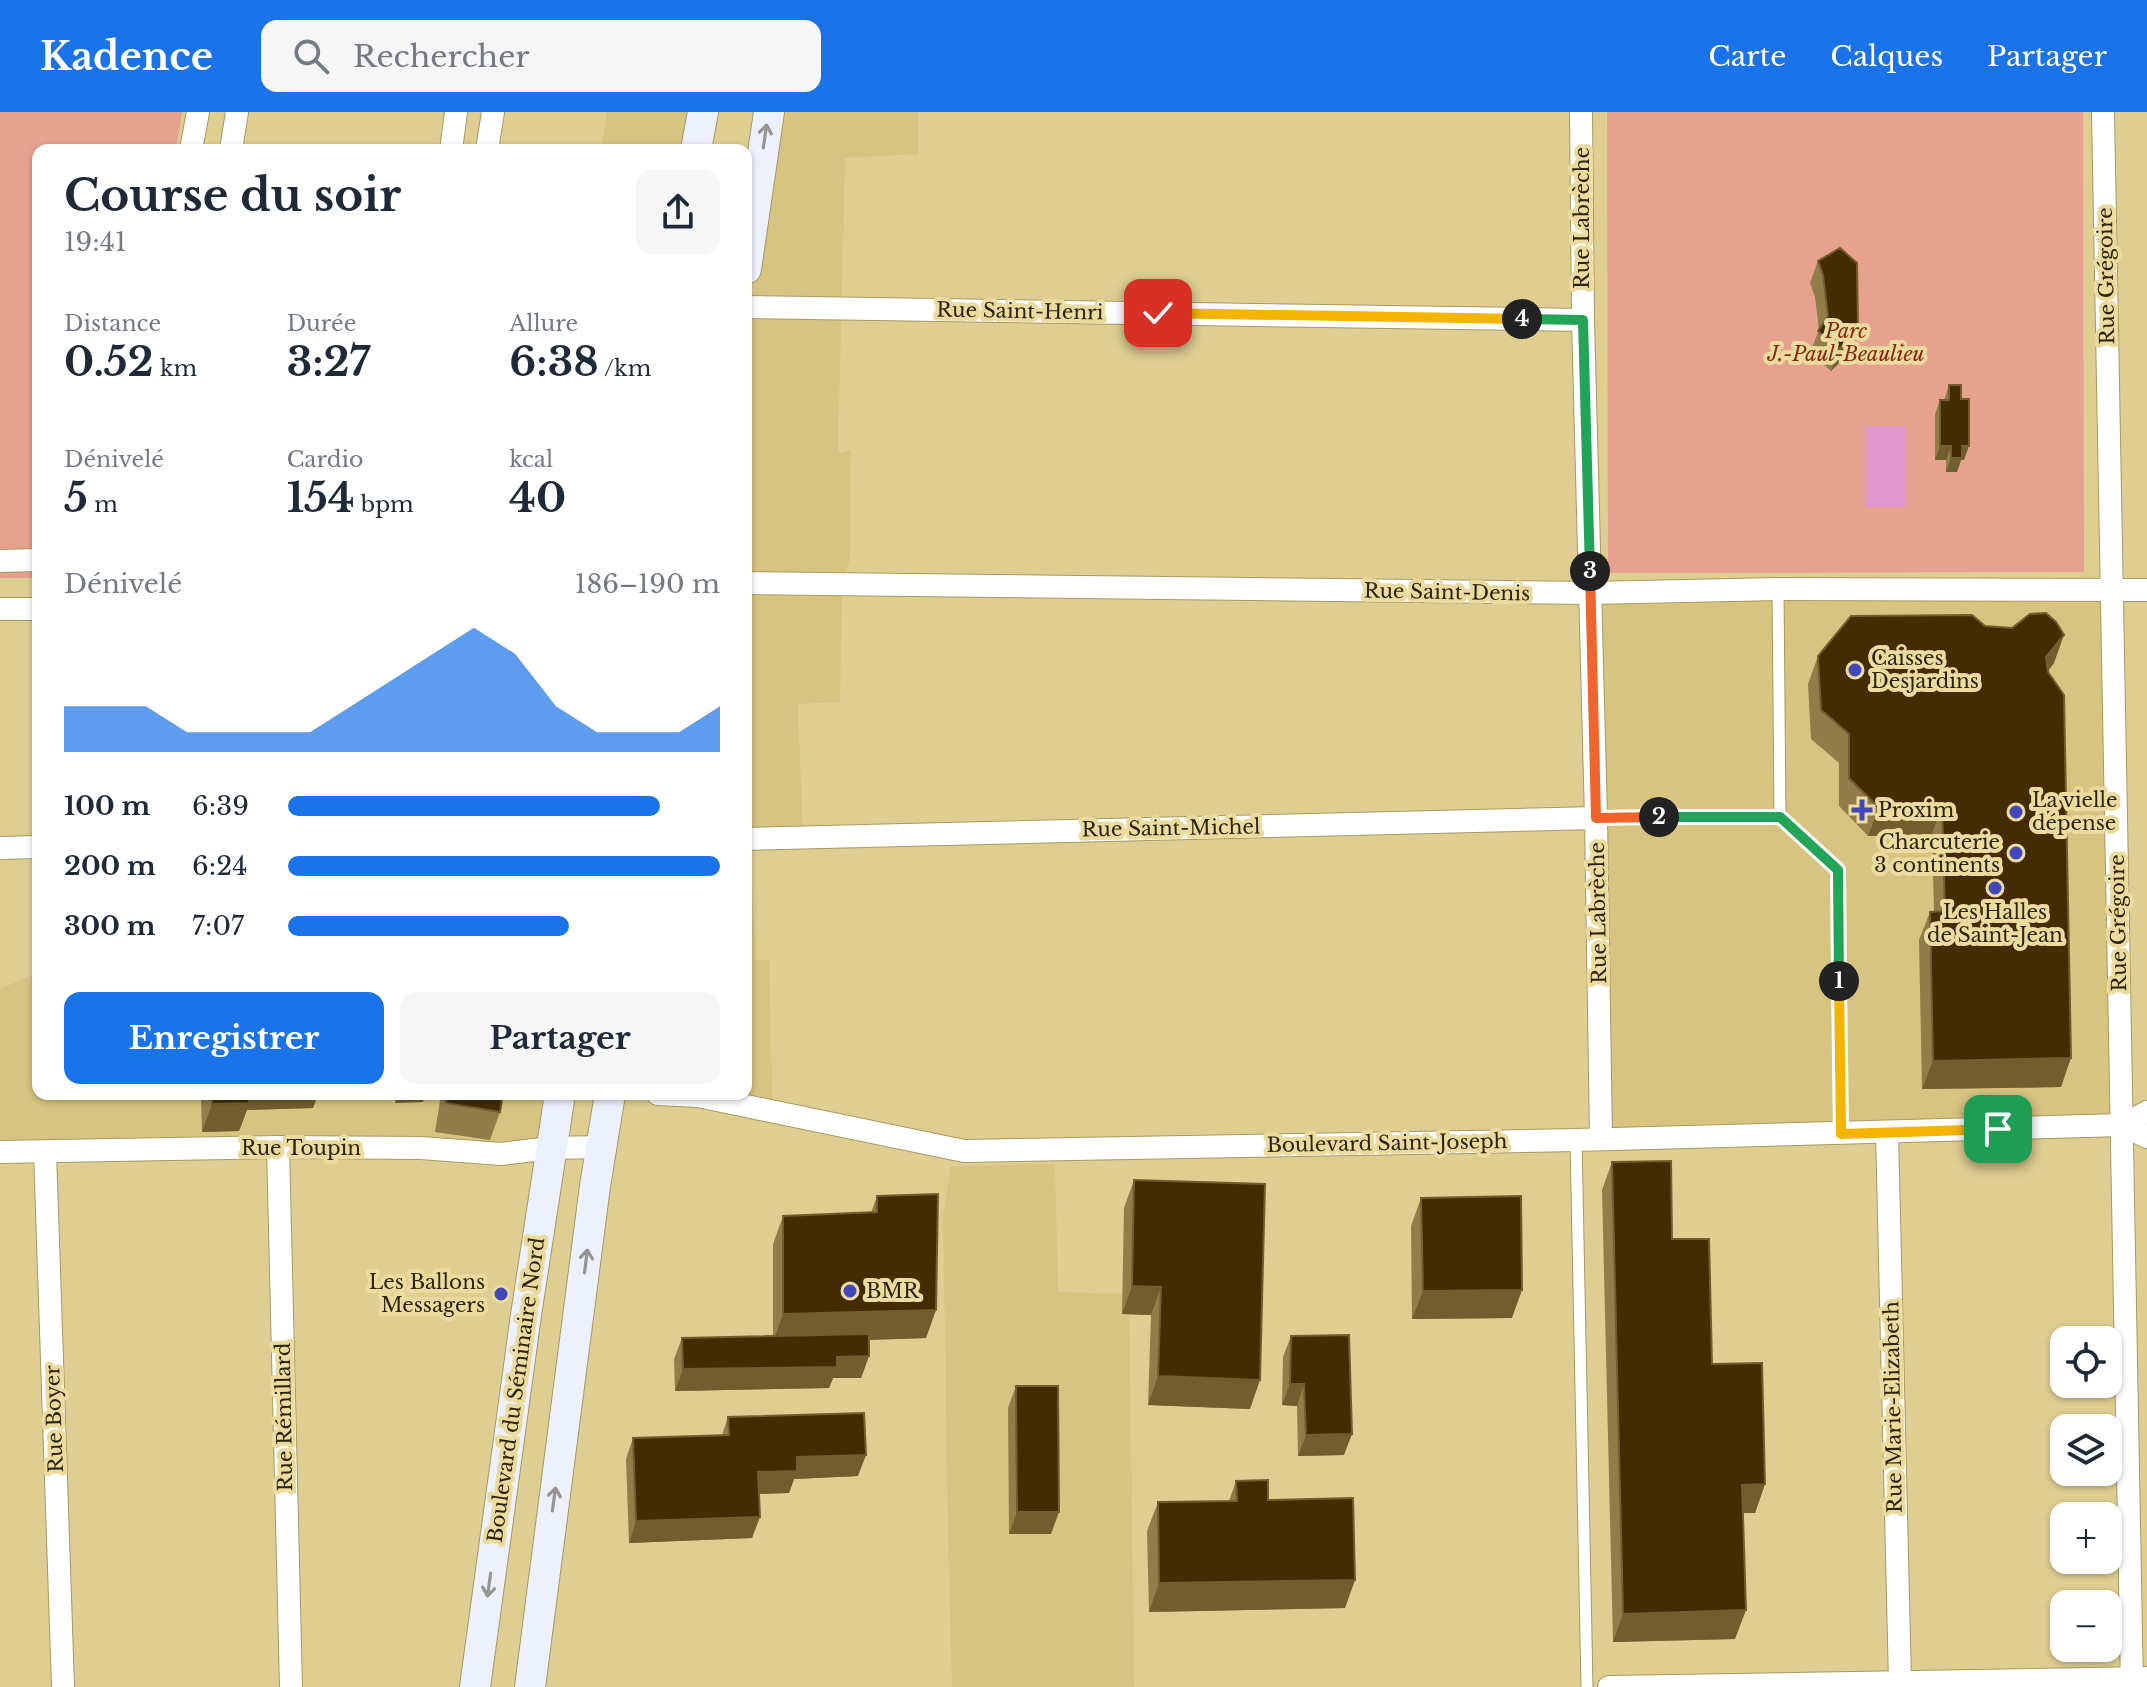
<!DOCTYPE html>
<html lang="fr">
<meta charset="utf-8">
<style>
body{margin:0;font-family:"Libre Baskerville",serif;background:#f6f6f7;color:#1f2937;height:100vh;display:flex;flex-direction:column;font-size:30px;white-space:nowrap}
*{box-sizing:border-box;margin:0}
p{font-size:26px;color:#747a83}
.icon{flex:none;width:44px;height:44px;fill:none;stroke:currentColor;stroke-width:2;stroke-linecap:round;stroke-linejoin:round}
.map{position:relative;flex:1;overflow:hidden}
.side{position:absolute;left:32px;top:32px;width:720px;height:956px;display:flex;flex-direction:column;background:#fff;border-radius:16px;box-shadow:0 2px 6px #0004}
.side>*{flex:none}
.controls{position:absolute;left:2050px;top:1214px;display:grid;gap:16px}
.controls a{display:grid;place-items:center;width:72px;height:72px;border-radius:16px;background:#fff;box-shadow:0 2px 6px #0004;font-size:40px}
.pin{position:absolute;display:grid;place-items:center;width:68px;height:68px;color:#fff;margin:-34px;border-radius:16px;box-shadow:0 4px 12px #0006}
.km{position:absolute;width:40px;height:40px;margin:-20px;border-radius:50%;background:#222;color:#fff;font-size:22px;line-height:40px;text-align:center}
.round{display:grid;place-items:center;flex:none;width:84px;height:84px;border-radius:16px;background:#f6f6f7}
.summary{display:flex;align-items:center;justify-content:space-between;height:136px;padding:0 32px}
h1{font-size:44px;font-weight:700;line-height:60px}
.figures{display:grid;grid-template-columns:repeat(3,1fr);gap:12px;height:136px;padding:8px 32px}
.figures div{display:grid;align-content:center}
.figures b{font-size:40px;font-weight:700}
.figures small{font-size:22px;font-weight:400}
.figures p{font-size:22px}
.chart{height:224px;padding:16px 32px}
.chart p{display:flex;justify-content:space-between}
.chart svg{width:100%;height:144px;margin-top:8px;fill:#1a73e8;opacity:.7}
.action{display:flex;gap:16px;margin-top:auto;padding:16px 32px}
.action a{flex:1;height:92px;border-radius:16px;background:#1a73e8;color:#fff;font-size:32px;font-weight:700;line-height:92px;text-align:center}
.action a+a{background:#f6f6f7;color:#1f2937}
ul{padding:0 32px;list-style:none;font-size:26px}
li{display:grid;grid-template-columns:128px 96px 1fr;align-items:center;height:60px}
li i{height:20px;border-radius:10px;background:#1a73e8}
header{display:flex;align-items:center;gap:48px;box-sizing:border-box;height:112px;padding:0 40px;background:#1a73e8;color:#fff}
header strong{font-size:38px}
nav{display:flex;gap:44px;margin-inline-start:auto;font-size:28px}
.search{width:560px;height:72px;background:#f6f6f7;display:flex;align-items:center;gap:20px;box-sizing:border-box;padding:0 28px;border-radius:16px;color:#747a83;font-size:30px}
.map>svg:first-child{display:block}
.built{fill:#d6c480}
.green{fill:#e7a18f}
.water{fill:#de97ce}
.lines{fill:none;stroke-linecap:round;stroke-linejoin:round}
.service-casing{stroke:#a99a60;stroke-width:13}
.minor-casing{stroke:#a99a60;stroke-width:24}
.secondary-casing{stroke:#a99a60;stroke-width:32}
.service{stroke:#fff;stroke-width:11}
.minor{stroke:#fff;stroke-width:22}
.secondary{stroke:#edf0fd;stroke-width:30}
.wall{fill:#917d4a}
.shaded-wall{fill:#725d2d}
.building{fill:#442c02;stroke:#725d2d;stroke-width:2}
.oneway{stroke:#969591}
.split-1-casing{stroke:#fff;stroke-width:16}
.split-2-casing{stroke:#fff;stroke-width:16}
.split-3-casing{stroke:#fff;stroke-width:16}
.split-4-casing{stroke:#fff;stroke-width:16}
.split-5-casing{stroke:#fff;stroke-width:16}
.split-1{stroke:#f5b400;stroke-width:10}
.split-2{stroke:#22a559;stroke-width:10}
.split-3{stroke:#f0652b;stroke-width:10}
.split-4{stroke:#22a559;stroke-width:10}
.split-5{stroke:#f5b400;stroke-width:10}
.poi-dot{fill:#4146bb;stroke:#ebdb9e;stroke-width:3}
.labels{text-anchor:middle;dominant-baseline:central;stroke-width:8;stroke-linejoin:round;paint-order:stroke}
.street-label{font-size:20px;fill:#2c250d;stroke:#ebdb9e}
.park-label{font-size:20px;font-style:italic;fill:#8b270c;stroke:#ebdb9e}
.poi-label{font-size:20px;fill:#2c250d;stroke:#ebdb9e;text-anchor:start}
</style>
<header>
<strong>Kadence</strong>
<div class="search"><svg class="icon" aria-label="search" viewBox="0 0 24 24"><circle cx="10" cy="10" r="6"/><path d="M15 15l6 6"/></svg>Rechercher</div>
<nav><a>Carte</a><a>Calques</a><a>Partager</a></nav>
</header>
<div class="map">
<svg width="2147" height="1575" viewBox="0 0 2147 1575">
<rect width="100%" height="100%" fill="#dece92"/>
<g class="built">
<path d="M607,0H696V38H601Z"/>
<path d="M784,0H918V42L845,46L838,341L851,338L850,446L842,477L840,590L798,592L803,726L749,727L756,848H769L772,989L716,982H746V234Z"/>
<path d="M2112,478L2122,1013L1601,1027L1590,481Z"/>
<path d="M38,861V982H560L550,1036L0,1040V877Z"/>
<path d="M1055,1052L1058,1180L1129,1182L1134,1575H952L948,1419L943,1103L951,1054Z"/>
</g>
<g class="green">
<path d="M0,0H182L176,38H38V466H0Z"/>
<path d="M1607,0H2083L2084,460L1608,461Z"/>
</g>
<rect class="water" x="1865" y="314" width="40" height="81"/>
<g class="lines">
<defs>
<g id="service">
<path d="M1778,477L1780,705L1838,758L1841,1022"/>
<path d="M1596,706L1780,705"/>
<path d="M1576,1028L1587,1575"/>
</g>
<g id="minor">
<path d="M1581,0L1583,208L1596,706L1601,1027"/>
<path d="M2103,0L2132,1575"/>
<path d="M191,38L198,0"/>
<path d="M231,38L237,0"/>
<path d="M451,38L456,0"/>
<path d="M487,38L493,0"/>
<path d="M746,195L1583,208"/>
<path d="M0,449L38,448"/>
<path d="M746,471L1590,481L1778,477L2147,478"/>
<path d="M0,497H38"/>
<path d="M746,727L1596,706"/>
<path d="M0,736L38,735"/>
<path d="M658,982L698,984L964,1039L1576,1028L2122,1013L2147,1000"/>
<path d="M2122,1013L2147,1025"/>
<path d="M1887,1020L1900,1570"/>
<path d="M278,1035L291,1575"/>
<path d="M0,1040L278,1035L421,1036L501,1042L550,1036L601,1035"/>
<path d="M45,1040L63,1575"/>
<path d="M1609,1575L2146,1566"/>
</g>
<g id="secondary">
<path d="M696,38L703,0"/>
<path d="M746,157L769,0"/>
<path d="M475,1575L526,1203L560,982"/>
<path d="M530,1575L595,1074L610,982"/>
</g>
</defs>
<use href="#service" class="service-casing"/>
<use href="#minor" class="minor-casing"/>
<use href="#secondary" class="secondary-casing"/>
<use href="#service" class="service"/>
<use href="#minor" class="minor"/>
<use href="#secondary" class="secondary"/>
</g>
<g class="wall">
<path d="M1818,149L1858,218L1850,240L1831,259L1810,241L1819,218L1815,185L1810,171Z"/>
<path d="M1949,273L1961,287L1964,348H1961L1957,360H1946V348H1935V302L1940,288H1944Z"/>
<path d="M1985,514L2054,551L2048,559L2061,975L1922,977L1919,828L1930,800H1934L1932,722L1868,724L1839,694V651L1811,627L1808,572L1818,544Z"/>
<path d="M201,982H318L313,996L247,998L239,1019L202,1020Z"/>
<path d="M441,982H503L500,1000L490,1028L435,1020Z"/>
<path d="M1612,1050L1672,1127L1712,1252L1765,1372L1755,1401H1743L1735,1527L1613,1530L1602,1078Z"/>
<path d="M1134,1068L1250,1297L1148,1293L1151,1203L1122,1202L1124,1096Z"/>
<path d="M877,1084L926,1226L869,1228V1244L861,1266H833L829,1276L675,1279L674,1247L682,1226L773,1224V1132L783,1104L871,1101Z"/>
<path d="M1421,1086L1512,1206L1412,1207L1411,1114Z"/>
<path d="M1291,1224L1344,1343L1298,1344L1297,1294L1282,1293L1283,1245Z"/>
<path d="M1016,1274L1051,1422H1009L1008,1296Z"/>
<path d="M728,1305L858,1364L794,1367L789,1381L759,1382L752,1426L629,1431L626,1347L633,1326L722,1323Z"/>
<path d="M1236,1369L1268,1388L1345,1496L1149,1500L1147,1419L1158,1390L1229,1389Z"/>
</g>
<g class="shaded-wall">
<path d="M1858,218L1850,240L1831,259L1839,237Z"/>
<path d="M1940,334H1951L1946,348H1935Z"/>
<path d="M1962,334H1969L1964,348H1961L1957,360H1946L1951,346Z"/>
<path d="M2064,523L2054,551L2036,574L2046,545Z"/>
<path d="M1942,694L1932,722L1868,724L1879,696Z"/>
<path d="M2071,946L2061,975L1922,977L1933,949Z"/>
<path d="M244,982H318L313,996L247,998L239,1019L202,1020L212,992Z"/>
<path d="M398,982H426L423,990L395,991Z"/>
<path d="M1132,1174L1161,1175L1151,1203L1122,1202Z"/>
<path d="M1522,1178L1512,1206L1412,1207L1423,1179Z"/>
<path d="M936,1198L926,1226L773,1231L783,1202Z"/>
<path d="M869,1244L861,1266H833L829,1276L675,1279L683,1257L837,1245Z"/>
<path d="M1158,1264L1260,1268L1250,1297L1148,1293Z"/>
<path d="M1290,1272H1304L1297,1294L1282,1293Z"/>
<path d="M1352,1322L1344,1343L1298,1344L1306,1323Z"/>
<path d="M866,1343L858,1364L794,1367L789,1381L750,1382L758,1360L797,1345Z"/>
<path d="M1765,1372L1755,1401H1732L1742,1373Z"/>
<path d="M1017,1400H1059L1051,1422H1009Z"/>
<path d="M760,1405L752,1426L629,1431L636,1409Z"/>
<path d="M1355,1468L1345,1496L1149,1500L1159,1471Z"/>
<path d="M1746,1498L1735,1527L1613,1530L1623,1502Z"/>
</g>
<g class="building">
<path d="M1840,136L1857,151L1858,218L1839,237L1818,219L1828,204L1823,163L1818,149Z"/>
<path d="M1949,273H1961V287H1969V334H1962V346H1951V334H1940V288H1949Z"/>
<path d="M2046,501L2056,510L2064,523L2046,545L2048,560L2064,583L2071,946L1933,949L1930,800L1945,799L1942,694L1879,696L1849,666V622L1821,598L1818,544L1851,504L1972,503L1985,514L2012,516L2030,502Z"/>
<path d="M212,982H249V991L212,992Z"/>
<path d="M447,982H503L500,1000L446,991Z"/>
<path d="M1671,1049L1672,1127H1709L1712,1252L1762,1251L1765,1372L1742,1373L1746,1498L1623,1502L1612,1050Z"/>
<path d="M1134,1068L1265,1072L1260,1268L1158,1264L1161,1175L1132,1174Z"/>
<path d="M938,1082L936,1198L783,1202V1104L877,1100V1084Z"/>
<path d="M1521,1084L1522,1178L1423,1179L1421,1086Z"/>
<path d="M869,1222V1244L837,1245V1255L683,1257L682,1226Z"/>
<path d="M1349,1223L1352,1322L1306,1323L1304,1272H1290L1291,1224Z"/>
<path d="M1016,1274H1058L1059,1400H1017Z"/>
<path d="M864,1301L866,1343L797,1345V1359L758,1360L760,1405L636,1409L633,1326L729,1323L728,1305Z"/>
<path d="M1268,1368V1388L1353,1386L1355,1468L1159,1471L1158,1390L1237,1389L1236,1369Z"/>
</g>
<defs><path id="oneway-shaft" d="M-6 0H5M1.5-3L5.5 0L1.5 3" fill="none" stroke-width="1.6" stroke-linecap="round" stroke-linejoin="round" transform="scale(2)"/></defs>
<g class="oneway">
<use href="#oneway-shaft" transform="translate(765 24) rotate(-82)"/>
<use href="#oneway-shaft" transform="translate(586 1149) rotate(-83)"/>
<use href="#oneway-shaft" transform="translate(554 1387) rotate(-82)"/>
<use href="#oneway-shaft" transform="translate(489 1473) rotate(98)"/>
</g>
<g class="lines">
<defs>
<path id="split-1" d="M1839,869L1841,1022L1998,1017"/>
<path id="split-2" d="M1659,705H1780L1838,758L1839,869"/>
<path id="split-3" d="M1590,459L1596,706L1659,705"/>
<path id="split-4" d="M1522,207L1583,208L1590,459"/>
<path id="split-5" d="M1158,201L1522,207"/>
</defs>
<use href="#split-1" class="split-1-casing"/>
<use href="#split-2" class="split-2-casing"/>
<use href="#split-3" class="split-3-casing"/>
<use href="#split-4" class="split-4-casing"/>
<use href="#split-5" class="split-5-casing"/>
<use href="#split-1" class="split-1"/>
<use href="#split-2" class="split-2"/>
<use href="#split-3" class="split-3"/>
<use href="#split-4" class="split-4"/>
<use href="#split-5" class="split-5"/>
</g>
<g class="poi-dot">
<circle cx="1855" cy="558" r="8"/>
<path d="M1858 686h8v8h8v8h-8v8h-8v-8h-8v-8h8z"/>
<circle cx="2016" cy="700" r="8"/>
<circle cx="2016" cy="741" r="8"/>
<circle cx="1995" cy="776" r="8"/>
<circle cx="850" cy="1179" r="8"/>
<circle cx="501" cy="1182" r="8"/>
</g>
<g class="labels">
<g class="street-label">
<text transform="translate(1582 106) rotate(-90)">Rue Labrèche</text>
<text transform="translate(2106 164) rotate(-91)">Rue Grégoire</text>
<text transform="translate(1020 199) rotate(1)">Rue Saint-Henri</text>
<text transform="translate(1447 480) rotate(1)">Rue Saint-Denis</text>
<text transform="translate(1171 716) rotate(-1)">Rue Saint-Michel</text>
<text transform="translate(1598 801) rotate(-91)">Rue Labrèche</text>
<text transform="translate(2118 811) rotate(-91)">Rue Grégoire</text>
<text transform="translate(1387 1031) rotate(-1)">Boulevard Saint-Joseph</text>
<text x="301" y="1036">Rue Toupin</text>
<text transform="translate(516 1278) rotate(-82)">Boulevard du Séminaire Nord</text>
<text transform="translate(1893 1295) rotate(-91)">Rue Marie-Elizabeth</text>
<text transform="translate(284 1305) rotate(-91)">Rue Rémillard</text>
<text transform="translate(54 1307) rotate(-92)">Rue Boyer</text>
</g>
<g class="park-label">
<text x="1846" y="219">Parc<tspan x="1846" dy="23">J.-Paul-Beaulieu</tspan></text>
</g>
<g class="poi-label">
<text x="1871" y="546">Caisses<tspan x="1871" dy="23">Desjardins</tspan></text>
<text x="2032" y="688">La vielle<tspan x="2032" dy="23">dépense</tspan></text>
<text x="1878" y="698">Proxim</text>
<text x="2000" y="730" text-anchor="end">Charcuterie<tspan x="2000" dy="23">3 continents</tspan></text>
<text x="1995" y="800" text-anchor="middle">Les Halles<tspan x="1995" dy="23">de Saint-Jean</tspan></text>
<text x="485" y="1170" text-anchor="end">Les Ballons<tspan x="485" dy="23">Messagers</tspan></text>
<text x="866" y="1179">BMR</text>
</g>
</g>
</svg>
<div class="controls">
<a><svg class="icon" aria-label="locate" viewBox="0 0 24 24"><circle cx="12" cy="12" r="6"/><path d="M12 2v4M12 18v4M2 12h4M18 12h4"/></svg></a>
<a><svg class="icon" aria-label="layers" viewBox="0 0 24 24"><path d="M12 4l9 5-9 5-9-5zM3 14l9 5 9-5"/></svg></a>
<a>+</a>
<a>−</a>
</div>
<div class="pin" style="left:1998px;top:1017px;background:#1e9e55"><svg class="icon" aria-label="arrive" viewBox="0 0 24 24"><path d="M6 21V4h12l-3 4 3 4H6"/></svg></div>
<div class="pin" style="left:1158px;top:201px;background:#d93025"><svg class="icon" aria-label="check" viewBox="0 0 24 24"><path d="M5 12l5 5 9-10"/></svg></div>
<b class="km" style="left:1839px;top:869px">1</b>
<b class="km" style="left:1659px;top:705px">2</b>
<b class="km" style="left:1590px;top:459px">3</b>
<b class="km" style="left:1522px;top:207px">4</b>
<section class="side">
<div class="summary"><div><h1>Course du soir</h1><p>19:41</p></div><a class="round"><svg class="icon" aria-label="share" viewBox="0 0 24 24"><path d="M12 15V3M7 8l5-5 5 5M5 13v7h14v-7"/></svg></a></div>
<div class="figures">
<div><p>Distance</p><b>0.52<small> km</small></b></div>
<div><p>Durée</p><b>3:27</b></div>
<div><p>Allure</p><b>6:38<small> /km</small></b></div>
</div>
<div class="figures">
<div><p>Dénivelé</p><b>5<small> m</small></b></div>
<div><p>Cardio</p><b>154<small> bpm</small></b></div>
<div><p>kcal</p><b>40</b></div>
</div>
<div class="chart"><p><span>Dénivelé</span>186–190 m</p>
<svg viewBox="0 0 160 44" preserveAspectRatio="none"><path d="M0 44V30L10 30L20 30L30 38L40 38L50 38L60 38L70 30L80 22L90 14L100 6L110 14L120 30L130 38L140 38L150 38L160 30V44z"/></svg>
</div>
<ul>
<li><b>100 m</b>6:39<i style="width:86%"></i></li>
<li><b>200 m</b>6:24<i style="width:100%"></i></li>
<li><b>300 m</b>7:07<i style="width:65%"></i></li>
</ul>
<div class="action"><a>Enregistrer</a><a>Partager</a></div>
</section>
</div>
